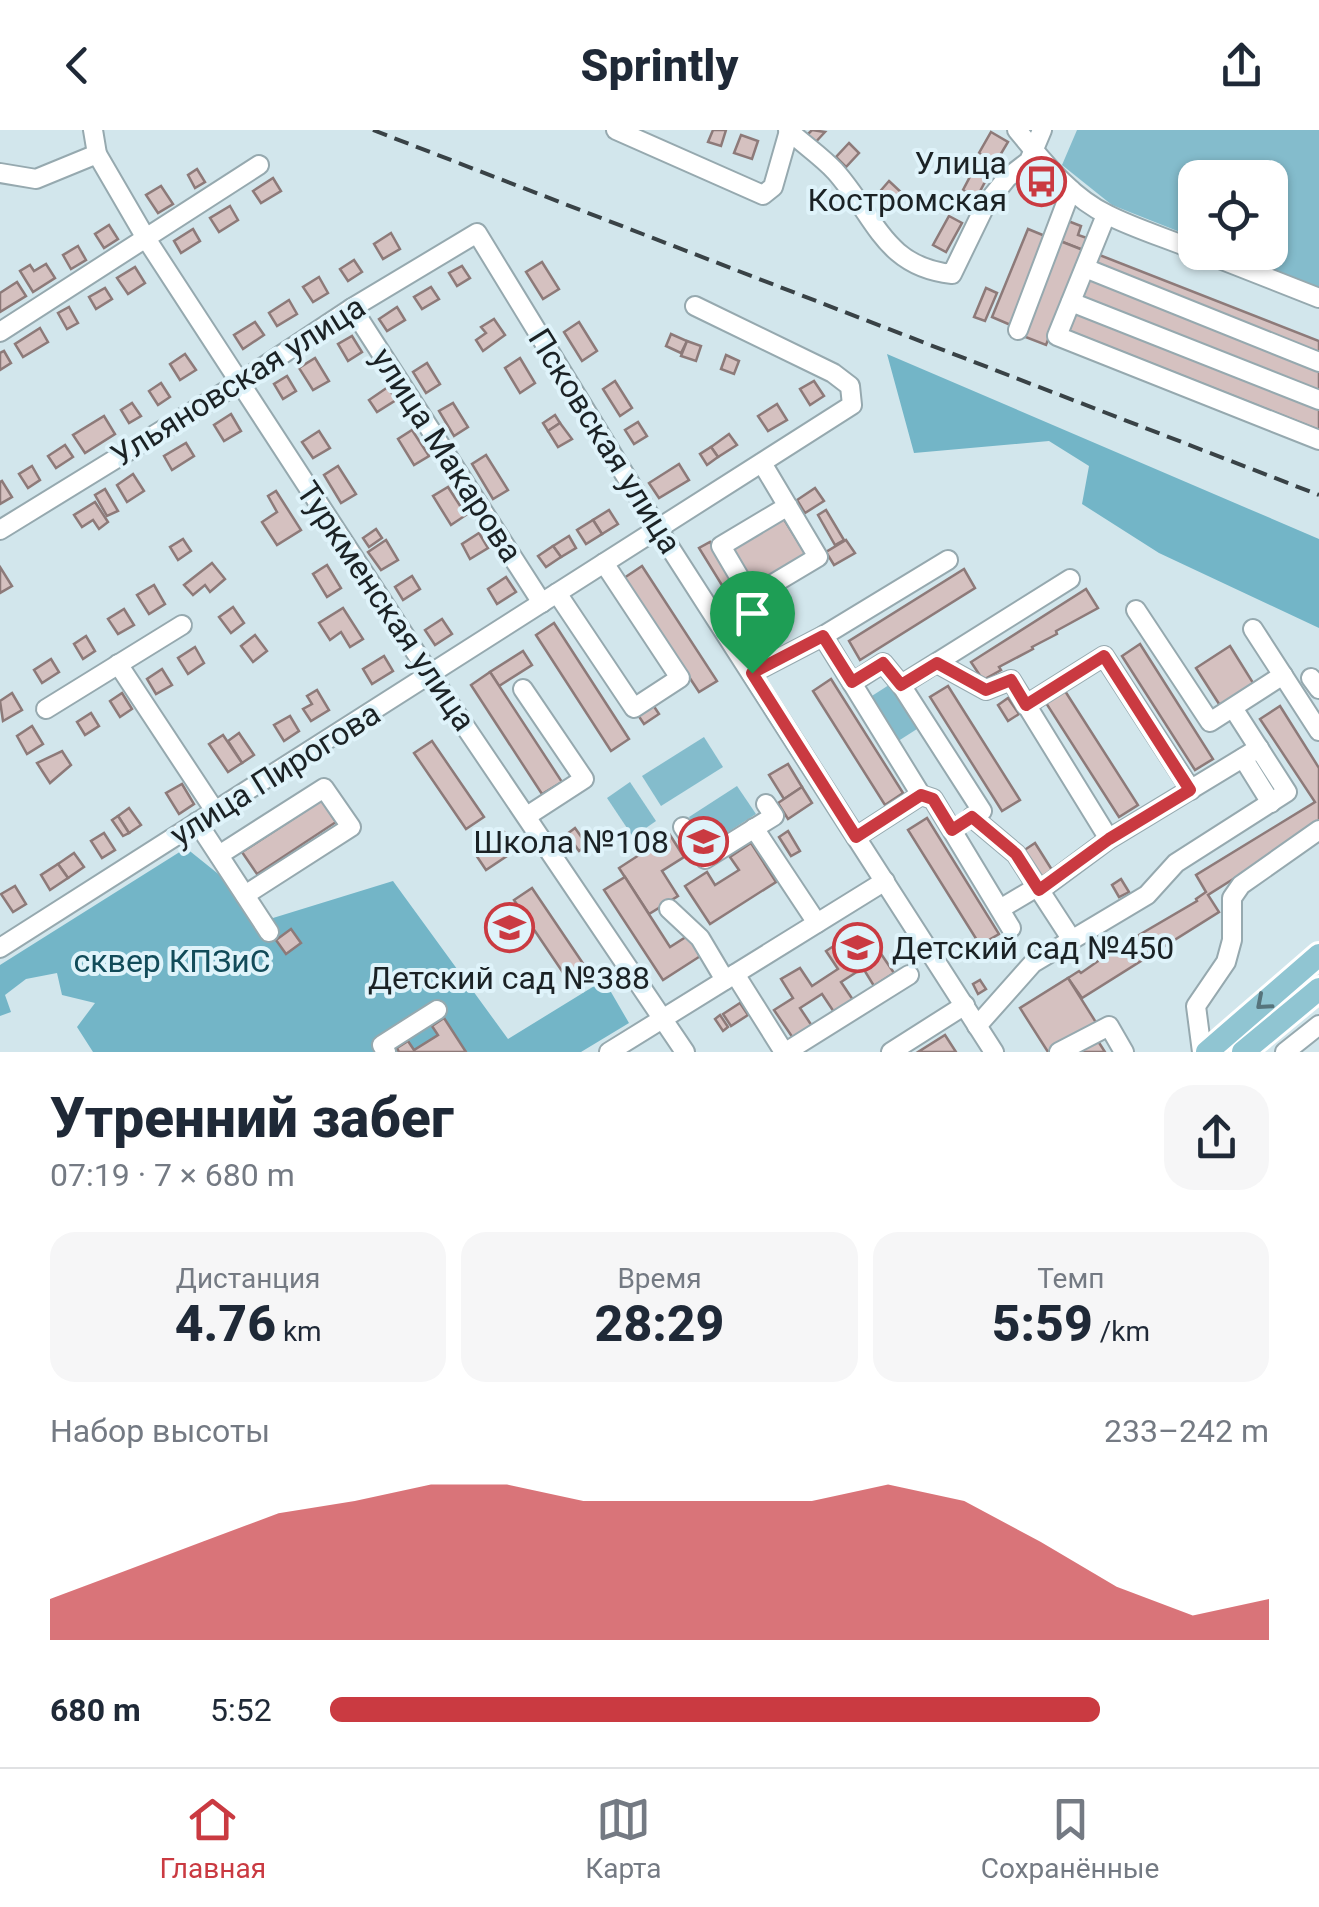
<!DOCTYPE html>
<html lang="ru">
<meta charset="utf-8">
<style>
body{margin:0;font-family:Roboto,sans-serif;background:#f6f6f7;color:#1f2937;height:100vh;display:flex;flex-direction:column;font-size:38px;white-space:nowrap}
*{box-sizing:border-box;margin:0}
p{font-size:32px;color:#747a83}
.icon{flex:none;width:55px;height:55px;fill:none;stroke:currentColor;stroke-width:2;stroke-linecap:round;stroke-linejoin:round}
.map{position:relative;height:922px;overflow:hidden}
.drawer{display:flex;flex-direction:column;background:#fff;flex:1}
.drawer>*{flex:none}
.buttons{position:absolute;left:1178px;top:30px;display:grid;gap:20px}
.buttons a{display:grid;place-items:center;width:110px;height:110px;border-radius:20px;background:#fff;box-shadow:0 2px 8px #0004;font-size:50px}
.pin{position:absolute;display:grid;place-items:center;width:85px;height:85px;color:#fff;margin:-102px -42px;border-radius:50% 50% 50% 0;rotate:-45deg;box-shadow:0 0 10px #0007}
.pin .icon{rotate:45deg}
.round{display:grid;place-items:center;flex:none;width:105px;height:105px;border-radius:30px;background:#f6f6f7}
.head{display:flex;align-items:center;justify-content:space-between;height:170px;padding:0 50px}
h1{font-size:55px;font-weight:800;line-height:75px}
.figures{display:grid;grid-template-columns:repeat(3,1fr);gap:15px;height:170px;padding:10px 50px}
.figures div{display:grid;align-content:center;border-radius:25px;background:#f6f6f7;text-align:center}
.figures b{font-size:50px;font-weight:800}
.figures small{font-size:28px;font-weight:400}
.figures p{font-size:28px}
.chart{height:280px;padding:20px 50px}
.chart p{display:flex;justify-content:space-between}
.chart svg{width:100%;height:180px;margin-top:10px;fill:#ca3a41;opacity:.7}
ul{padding:0 50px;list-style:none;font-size:32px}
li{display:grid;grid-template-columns:160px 120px 1fr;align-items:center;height:75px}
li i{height:25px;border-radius:12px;background:#ca3a41}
header{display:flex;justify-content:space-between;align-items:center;height:130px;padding:0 50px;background:#fff;font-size:45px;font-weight:800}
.dock{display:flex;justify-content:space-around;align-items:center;height:140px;border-top:2px solid #e0e1e3;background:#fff;font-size:28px;color:#747a83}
.dock a{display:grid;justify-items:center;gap:5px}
.dock .selected{color:#ca3a41}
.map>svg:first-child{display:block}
.green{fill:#84bccc}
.forest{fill:#73b5c7}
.building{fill:#d5c1c0;stroke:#8d7a79;stroke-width:2.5}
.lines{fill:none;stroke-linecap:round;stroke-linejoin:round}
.minor-casing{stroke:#96a9af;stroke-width:22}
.major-casing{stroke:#fff;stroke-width:28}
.minor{stroke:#fff;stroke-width:18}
.major{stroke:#90c5d2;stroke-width:22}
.rail{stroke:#394246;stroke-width:4;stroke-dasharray:15 8;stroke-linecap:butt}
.oneway{stroke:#56747c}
.route-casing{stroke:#fff;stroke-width:20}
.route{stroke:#ca3a41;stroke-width:12}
.labels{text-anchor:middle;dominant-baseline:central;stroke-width:8;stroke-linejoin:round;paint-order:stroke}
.poi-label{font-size:32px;fill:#1b2225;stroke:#dff3fa;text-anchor:end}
.street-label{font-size:32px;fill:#1b2225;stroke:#dff3fa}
.park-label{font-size:32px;fill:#114b59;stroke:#dff3fa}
</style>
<header><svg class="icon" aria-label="back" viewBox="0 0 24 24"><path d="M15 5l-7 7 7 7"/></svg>Sprintly<svg class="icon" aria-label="share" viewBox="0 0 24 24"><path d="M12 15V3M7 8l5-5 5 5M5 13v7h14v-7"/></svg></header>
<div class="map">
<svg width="1319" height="922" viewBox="0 0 1319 922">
<rect width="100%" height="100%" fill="#d2e6ec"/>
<g class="green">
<path d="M1077,0H1319V157L1233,123L1270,122V48H1195V108L1112,75L1062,35Z"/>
<path d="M889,555L917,599L892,615L864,571Z"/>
<path d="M704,607L723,637L661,676L642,646Z"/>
<path d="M630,652L656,691L633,707L607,668Z"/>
<path d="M737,656L756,684L708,715L689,687Z"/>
</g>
<g class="forest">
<path d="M887,224L1319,409V498L1159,423L1082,374L1089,336L1049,311L914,323Z"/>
<path d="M186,718L273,788L393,751L508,909L604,850L629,893L581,922H93L77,897L95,873L62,865L57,843L26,849L5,865L11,882L0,886V835Z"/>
</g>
<g class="building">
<path d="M713,0H726L721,16L708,12Z"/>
<path d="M812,0L825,2L811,17L803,9Z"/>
<path d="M991,2L1008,12L996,32L979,23Z"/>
<path d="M741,5L758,11L752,29L734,23Z"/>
<path d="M849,13L859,23L846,37L836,27Z"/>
<path d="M197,39L205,52L195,58L188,45Z"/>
<path d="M973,41L987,48L977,67L963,60Z"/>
<path d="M273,48L281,61L261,73L253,61Z"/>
<path d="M889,51L903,64L890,78L876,66Z"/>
<path d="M161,56L173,74L158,83L146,65Z"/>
<path d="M230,76L238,90L219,102L210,88Z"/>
<path d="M949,86L962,93L946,122L933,115Z"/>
<path d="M1068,91L1081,96L1078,105L1087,108L1083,120L1060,111Z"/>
<path d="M109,95L118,109L104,118L95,104Z"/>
<path d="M193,99L200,111L181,123L174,111Z"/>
<path d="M1028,99L1050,108L1013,196L992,187Z"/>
<path d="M391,103L400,119L383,129L374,114Z"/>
<path d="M1060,111L1083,120L1046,215L1023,206Z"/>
<path d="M78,116L86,130L71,139L63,125Z"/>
<path d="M1097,124L1319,211V223L1093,135Z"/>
<path d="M354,130L362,142L348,151L340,139Z"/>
<path d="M542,132L559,159L543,169L526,142Z"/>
<path d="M46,134L55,148L33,162L20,141L30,135L34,141Z"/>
<path d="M462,136L470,148L457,156L449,143Z"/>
<path d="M135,137L145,153L128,164L117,148Z"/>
<path d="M319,147L328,163L313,172L303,157Z"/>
<path d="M1088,147L1319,237V262L1079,168Z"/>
<path d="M17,152L26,166L0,182V163Z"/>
<path d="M431,157L439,169L422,179L414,167Z"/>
<path d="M105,158L112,169L96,179L89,167Z"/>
<path d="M986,158L997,163L985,191L974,187Z"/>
<path d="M289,170L297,184L277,196L269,183Z"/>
<path d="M69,177L78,193L67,199L58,183Z"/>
<path d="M397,177L405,190L387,201L379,189Z"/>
<path d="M1077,181L1319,277V300L1069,201Z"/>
<path d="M494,189L505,205L483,221L476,210L486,203L481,197Z"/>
<path d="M255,192L264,205L243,219L234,205Z"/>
<path d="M579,192L597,221L582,231L564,202Z"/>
<path d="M40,198L48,212L23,227L15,214Z"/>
<path d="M671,204L687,211L681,223L666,216Z"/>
<path d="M352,206L362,222L348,231L338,214Z"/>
<path d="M687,211L701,216L696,231L681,226Z"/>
<path d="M4,221L11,233L0,240V223Z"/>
<path d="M185,224L196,240L180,250L170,234Z"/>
<path d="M726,225L739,231L734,244L721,239Z"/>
<path d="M315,228L329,251L313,260L299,238Z"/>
<path d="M520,228L535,253L520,263L505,238Z"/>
<path d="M427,233L440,254L426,263L413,242Z"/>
<path d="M287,246L296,261L283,269L274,254Z"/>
<path d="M615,251L632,278L620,286L603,259Z"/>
<path d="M814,251L824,266L810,275L800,259Z"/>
<path d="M161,253L170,267L158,275L149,261Z"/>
<path d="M388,257L396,270L377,282L369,270Z"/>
<path d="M132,273L141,286L129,293L121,280Z"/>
<path d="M453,273L468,297L454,306L439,281Z"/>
<path d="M777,274L787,290L768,301L758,286Z"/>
<path d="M231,284L241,301L224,311L214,295Z"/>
<path d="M555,285L560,293L548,301L543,293Z"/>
<path d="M104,286L115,304L85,323L73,305Z"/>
<path d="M638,292L647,306L634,314L625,300Z"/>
<path d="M560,293L572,309L558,317L548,301Z"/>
<path d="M412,300L429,326L414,335L398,309Z"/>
<path d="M319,301L330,318L313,328L302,312Z"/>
<path d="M729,304L737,315L718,327L711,317Z"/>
<path d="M186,313L194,326L172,340L164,326Z"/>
<path d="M65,315L73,327L56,338L48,326Z"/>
<path d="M711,317L718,327L707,335L700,324Z"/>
<path d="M486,325L508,360L493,369L472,334Z"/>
<path d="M679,334L689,350L659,368L649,353Z"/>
<path d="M32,336L40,350L28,358L19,344Z"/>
<path d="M338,336L356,364L341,373L324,345Z"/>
<path d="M133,344L144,361L127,372L117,355Z"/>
<path d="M2,351L12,367L0,374V352Z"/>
<path d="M448,357L466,385L451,395L433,366Z"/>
<path d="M815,358L824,371L805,383L797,370Z"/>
<path d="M105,359L118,381L107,386L95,365Z"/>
<path d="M276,361L301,400L277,415L262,392L277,382L268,366Z"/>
<path d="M95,372L108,392L99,399L93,390L82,397L74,385Z"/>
<path d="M609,380L618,394L602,404L593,390Z"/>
<path d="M826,380L844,410L835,415L818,385Z"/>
<path d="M782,386L807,426L752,460L728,420Z"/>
<path d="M593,390L602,404L586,414L577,400Z"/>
<path d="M376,399L382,408L369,417L363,408Z"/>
<path d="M479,403L488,418L470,429L462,414Z"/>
<path d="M569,406L576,418L561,427L553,416Z"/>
<path d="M183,409L191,421L178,430L170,417Z"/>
<path d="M386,410L398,430L381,440L368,422Z"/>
<path d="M846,410L855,423L834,435L826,422Z"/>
<path d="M710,412L739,458L728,465L699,418Z"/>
<path d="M553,416L561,427L546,437L538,426Z"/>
<path d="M212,433L225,449L210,462L205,455L193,465L184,455Z"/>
<path d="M327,435L341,458L327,467L313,444Z"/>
<path d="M642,436L717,551L699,562L624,448Z"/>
<path d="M0,437L12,456L0,463Z"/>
<path d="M964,439L975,458L860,530L849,511Z"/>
<path d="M412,446L420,459L403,470L395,457Z"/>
<path d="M506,447L516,462L497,474L488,459Z"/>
<path d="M154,455L165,474L149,484L137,465Z"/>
<path d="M1086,459L1098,478L1056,501L1057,504L1032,517L1033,519L999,537L1001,540L983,550L971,532Z"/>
<path d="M233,477L244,493L231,503L219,487Z"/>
<path d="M343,478L363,509L350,517L341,502L330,510L319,493Z"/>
<path d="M124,479L134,495L118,504L108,489Z"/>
<path d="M442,489L452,504L435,515L425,500Z"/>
<path d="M554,493L629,609L611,621L536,505Z"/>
<path d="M255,505L267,521L253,532L241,516Z"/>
<path d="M86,506L95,521L83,529L74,514Z"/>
<path d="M1140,514L1213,629L1195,640L1122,526Z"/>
<path d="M1230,516L1255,556L1221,577L1196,538Z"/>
<path d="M195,517L204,533L188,544L178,528Z"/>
<path d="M523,521L532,535L499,556L490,542Z"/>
<path d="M384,526L393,541L372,554L363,539Z"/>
<path d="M51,529L59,542L42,553L34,540Z"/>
<path d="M162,539L172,555L156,564L147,549Z"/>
<path d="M490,542L562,652L542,664L471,555Z"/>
<path d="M831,549L903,663L885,675L813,561Z"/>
<path d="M948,556L1020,670L1002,681L930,567Z"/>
<path d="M317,560L329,580L311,591L303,579L312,574L307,566Z"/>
<path d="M1065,561L1138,675L1119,687L1046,573Z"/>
<path d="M12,563L22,580L3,591L0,571Z"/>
<path d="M122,563L132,579L120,587L110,571Z"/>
<path d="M1008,568L1019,584L1008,591L998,575Z"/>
<path d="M653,575L659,584L644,594L638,585Z"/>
<path d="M1280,576L1319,638V695L1208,765L1219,782L1082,868L1068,848L1079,841L1081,843L1114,820L1115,822L1127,812L1197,771L1196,769L1206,762L1196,745L1315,672L1260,589Z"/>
<path d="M91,583L99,596L85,605L77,592Z"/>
<path d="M290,586L299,601L284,611L274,595Z"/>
<path d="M32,596L43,614L27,624L17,606Z"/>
<path d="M239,603L254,625L242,633L228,611Z"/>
<path d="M223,605L242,633L228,642L209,614Z"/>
<path d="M432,611L484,687L466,699L414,623Z"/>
<path d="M62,621L71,635L50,653L37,633Z"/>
<path d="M788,634L802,657L784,669L769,645Z"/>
<path d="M182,654L194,674L179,684L166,663Z"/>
<path d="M802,657L812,673L788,689L778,673Z"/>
<path d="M322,670L336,692L257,744L242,722Z"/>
<path d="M129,678L141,695L129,703L118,686Z"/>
<path d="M118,686L129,703L123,706L112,690Z"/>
<path d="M927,688L999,804L980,815L908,700Z"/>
<path d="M575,698L587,715L579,721L567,704Z"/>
<path d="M788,701L800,721L791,726L779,707Z"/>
<path d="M504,702L516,720L486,740L474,722Z"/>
<path d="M104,703L115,720L102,728L91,711Z"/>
<path d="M670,705L684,727L662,741L678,766L649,784L619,738Z"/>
<path d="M751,713L776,752L710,794L685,756L707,742L715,755L739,740L730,727Z"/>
<path d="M1035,713L1052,740L1037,750L1020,723Z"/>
<path d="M74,723L84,737L68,748L58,734Z"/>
<path d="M58,734L68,748L50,760L41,745Z"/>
<path d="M625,747L670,817L689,805L702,825L663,850L604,760Z"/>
<path d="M1121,749L1129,762L1119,767L1112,755Z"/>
<path d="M15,756L26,774L13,782L1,764Z"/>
<path d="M532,758L584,835L566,847L514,770Z"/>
<path d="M291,799L301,813L286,824L276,810Z"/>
<path d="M846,808L857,827L875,815L894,843L874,856L863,838L841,852L853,870L834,882L822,864L800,878L812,896L793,908L774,880L793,868L781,849L800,838L812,856L838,839L826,821Z"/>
<path d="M1068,848L1097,894L1048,922L1020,878Z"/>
<path d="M980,850L986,859L978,864L973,854Z"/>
<path d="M740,873L748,885L731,896L723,884Z"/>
<path d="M720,885L728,897L723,901L715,889Z"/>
<path d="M444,888L466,922H399L397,918L408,911L414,920L438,905L432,896Z"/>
<path d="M945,905L956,922H918Z"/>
<path d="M1096,908L1105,922H1074Z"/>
</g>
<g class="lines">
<defs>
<g id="minor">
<path d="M93,0L97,24L147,110L431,546L685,922"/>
<path d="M616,0L763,65L773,57L789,1"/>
<path d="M788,0C803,14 821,26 835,41C876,87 884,137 952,144L986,74L1007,48L1029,31L1042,0"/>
<path d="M1017,0C1043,31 1070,67 1108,85C1136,99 1166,108 1195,120"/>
<path d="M0,43L36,49L97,24"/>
<path d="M1106,85L1057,206L1319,310"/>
<path d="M1202,122L1319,168"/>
<path d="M1085,138L1319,232"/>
<path d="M1071,172L1319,270"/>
<path d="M352,178L542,473"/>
<path d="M1018,200L1071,60"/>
<path d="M0,202L259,35"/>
<path d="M762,333L818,427L751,467L721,416L788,376"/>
<path d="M0,400L239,253L352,178L477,103L658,399L994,922"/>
<path d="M557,463L634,578L680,548L604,433"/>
<path d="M1136,480L1210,592L1283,545"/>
<path d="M1253,499L1319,601"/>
<path d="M823,506L921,665L933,669L1011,798"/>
<path d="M937,533L986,560L1011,550L1109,709"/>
<path d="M118,534L215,681"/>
<path d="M752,543L823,506L948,430"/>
<path d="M1311,548L1319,559"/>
<path d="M852,553L883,533L901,555L982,681L972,687L1016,724L1072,810"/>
<path d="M901,555L1070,449"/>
<path d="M523,559L584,649L527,686"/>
<path d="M1026,575L1104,526L1191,660"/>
<path d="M46,579L182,495"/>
<path d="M1243,628L1271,673"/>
<path d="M197,692L269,802"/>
<path d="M683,697L705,729L774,686L766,674"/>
<path d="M754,698L817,793"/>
<path d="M856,707L921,665"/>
<path d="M219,725L324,658L351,697L245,765"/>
<path d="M1039,761L1109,709L1259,618"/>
<path d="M669,779L700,808L725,850"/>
<path d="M1000,779L1037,757"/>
<path d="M0,818L852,275L850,256L833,243L695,176"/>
<path d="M735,844L784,922"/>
<path d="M977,896L1033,833L1147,765L1176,733L1287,662L1233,578"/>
<path d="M386,922L382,915L437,880"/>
<path d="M609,922L885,751"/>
<path d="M786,922L909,845"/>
<path d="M891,922L965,875"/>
<path d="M1059,922L1109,896L1124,922"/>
<path d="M1202,922L1196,876L1226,832L1232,810V768L1241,755L1319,700"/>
<path d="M1285,922L1319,895"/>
</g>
<g id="major">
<path d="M1207,922L1319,825"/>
<path d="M1243,922L1319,859"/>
</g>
</defs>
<use href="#minor" class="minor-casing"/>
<use href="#major" class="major-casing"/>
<use href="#minor" class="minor"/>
<use href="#major" class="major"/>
<path class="rail" d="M373,0L1319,365"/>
</g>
<defs><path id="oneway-chevron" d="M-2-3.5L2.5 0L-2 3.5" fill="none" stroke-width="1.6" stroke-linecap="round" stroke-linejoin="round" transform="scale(2.5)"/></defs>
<use class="oneway" href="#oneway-chevron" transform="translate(1263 873) rotate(139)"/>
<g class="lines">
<defs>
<path id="route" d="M823,506L852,552L883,533L901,555L937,533L986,560L1011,550L1026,575L1104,526L1190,660L1109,709L1039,760L1016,724L972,687L952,700L933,669L921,665L856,707L752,543Z"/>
</defs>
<use href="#route" class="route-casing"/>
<use href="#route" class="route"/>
</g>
<defs>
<symbol id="bus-ring" viewBox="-11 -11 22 22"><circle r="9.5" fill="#dff3fa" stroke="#ca3a41" stroke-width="1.5"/><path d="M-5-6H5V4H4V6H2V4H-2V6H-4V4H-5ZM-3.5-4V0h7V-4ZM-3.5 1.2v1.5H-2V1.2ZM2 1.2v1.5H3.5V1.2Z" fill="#ca3a41"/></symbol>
<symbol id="school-ring" viewBox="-11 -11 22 22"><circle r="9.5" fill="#dff3fa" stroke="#ca3a41" stroke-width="1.5"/><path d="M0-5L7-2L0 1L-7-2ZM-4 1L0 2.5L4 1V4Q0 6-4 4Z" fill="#ca3a41"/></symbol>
</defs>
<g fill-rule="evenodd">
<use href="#bus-ring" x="1014" y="24" width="55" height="55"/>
<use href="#school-ring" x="676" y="684" width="55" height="55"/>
<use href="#school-ring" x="482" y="770" width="55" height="55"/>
<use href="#school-ring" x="830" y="790" width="55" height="55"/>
</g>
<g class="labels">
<g class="poi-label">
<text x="1007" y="33">Улица<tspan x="1007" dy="37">Костромская</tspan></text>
<text x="669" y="712">Школа №108</text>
<text x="892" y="818" text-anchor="start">Детский сад №450</text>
<text x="509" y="848" text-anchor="middle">Детский сад №388</text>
</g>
<g class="street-label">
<text transform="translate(238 251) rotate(-32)">Ульяновская улица</text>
<text transform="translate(605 311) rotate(58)">Псковская улица</text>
<text transform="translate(447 325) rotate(57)">улица Макарова</text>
<text transform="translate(386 476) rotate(56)">Туркменская улица</text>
<text transform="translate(275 644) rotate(-32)">улица Пирогова</text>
</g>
<g class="park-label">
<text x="172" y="831">сквер КПЗиС</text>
</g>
</g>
</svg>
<div class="buttons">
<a><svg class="icon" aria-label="locate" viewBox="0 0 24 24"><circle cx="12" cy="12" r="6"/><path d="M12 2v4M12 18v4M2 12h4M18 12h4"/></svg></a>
</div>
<div class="pin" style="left:752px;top:543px;background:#1e9e55"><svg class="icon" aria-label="arrive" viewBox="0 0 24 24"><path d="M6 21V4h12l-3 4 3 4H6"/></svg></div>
</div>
<section class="drawer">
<div class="head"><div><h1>Утренний забег</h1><p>07:19 · 7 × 680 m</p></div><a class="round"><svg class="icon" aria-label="share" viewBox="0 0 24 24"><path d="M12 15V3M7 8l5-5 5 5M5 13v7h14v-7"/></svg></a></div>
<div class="figures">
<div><p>Дистанция</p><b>4.76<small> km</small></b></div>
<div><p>Время</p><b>28:29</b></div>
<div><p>Темп</p><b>5:59<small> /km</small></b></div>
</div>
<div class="chart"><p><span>Набор высоты</span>233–242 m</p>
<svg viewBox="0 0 160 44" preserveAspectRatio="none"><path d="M0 44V34L10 27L20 20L30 13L40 10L50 6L60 6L70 10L80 10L90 10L100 10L110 6L120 10L130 20L140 31L150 38L160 34V44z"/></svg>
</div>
<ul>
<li><b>680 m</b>5:52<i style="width:82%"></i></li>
</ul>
</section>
<nav class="dock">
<a class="selected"><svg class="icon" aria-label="home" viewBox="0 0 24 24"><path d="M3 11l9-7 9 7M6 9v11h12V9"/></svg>Главная</a>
<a><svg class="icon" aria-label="map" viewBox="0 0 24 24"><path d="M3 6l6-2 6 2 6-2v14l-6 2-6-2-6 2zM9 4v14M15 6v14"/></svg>Карта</a>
<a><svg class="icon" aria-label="saved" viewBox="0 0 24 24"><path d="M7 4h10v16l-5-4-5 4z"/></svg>Сохранённые</a>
</nav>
